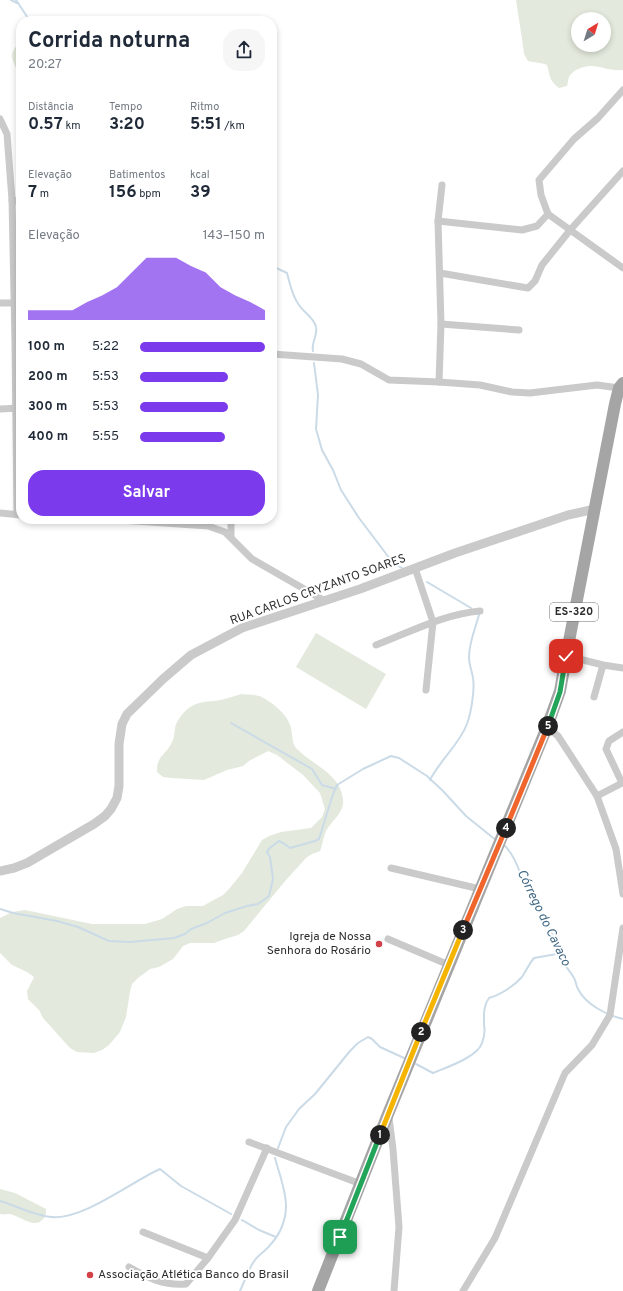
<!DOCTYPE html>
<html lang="pt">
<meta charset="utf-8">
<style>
body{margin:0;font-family:Overpass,sans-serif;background:#f6f6f7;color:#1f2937;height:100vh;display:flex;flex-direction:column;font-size:15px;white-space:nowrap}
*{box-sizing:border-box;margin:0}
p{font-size:13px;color:#747a83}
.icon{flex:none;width:22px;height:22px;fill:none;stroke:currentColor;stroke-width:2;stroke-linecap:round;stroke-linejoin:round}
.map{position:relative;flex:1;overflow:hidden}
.side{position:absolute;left:16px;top:16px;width:261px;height:508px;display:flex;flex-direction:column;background:#fff;border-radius:16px;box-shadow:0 2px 6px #0003}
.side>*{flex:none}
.needle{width:26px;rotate:38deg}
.tools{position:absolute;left:571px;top:12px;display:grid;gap:8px}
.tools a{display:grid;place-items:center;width:40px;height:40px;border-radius:50%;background:#fff;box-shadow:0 2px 6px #0003;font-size:20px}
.pin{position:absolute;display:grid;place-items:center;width:34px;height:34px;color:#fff;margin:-17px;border-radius:8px;box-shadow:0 2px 6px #0006}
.km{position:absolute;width:20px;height:20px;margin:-10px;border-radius:50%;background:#222;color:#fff;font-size:11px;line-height:20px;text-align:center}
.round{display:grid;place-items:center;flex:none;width:42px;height:42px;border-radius:16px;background:#f6f6f7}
.summary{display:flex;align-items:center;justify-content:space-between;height:68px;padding:0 12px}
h1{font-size:22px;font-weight:700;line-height:30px}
.stats{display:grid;grid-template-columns:repeat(3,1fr);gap:6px;height:68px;padding:4px 12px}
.stats div{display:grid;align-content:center}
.stats b{font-size:17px;font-weight:700}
.stats small{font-size:11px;font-weight:400}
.stats p{font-size:11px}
.chart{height:112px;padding:8px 12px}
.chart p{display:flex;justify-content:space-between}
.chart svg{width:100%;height:72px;margin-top:4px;fill:#7c3aed;opacity:.7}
.cta{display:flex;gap:8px;margin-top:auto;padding:8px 12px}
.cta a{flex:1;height:46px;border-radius:16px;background:#7c3aed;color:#fff;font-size:16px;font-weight:700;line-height:46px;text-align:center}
ul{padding:0 12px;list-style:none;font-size:13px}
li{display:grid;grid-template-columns:64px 48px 1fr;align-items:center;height:30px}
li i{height:10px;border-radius:5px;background:#7c3aed}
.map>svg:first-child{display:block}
.green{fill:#e3e9dc;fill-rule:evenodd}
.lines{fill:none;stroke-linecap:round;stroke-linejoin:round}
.stream{stroke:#cadbe7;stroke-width:2}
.minor{stroke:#cacaca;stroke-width:7}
.tertiary{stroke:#cacaca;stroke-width:9}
.primary{stroke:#a5a5a5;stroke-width:12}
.split-1-casing{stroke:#fff;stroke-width:8}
.split-2-casing{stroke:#fff;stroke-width:8}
.split-3-casing{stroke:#fff;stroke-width:8}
.split-4-casing{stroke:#fff;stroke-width:8}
.split-5-casing{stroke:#fff;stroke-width:8}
.split-6-casing{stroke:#fff;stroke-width:8}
.split-1{stroke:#22a559;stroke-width:5}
.split-2{stroke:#f5b400;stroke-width:5}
.split-3{stroke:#f5b400;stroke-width:5}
.split-4{stroke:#f0652b;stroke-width:5}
.split-5{stroke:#f0652b;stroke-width:5}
.split-6{stroke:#22a559;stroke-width:5}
.poi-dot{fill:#d24148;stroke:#fff;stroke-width:1.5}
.labels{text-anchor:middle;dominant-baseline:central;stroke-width:4;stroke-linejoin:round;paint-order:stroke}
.shield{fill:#fff;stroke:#6c6c6c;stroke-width:1}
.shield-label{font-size:11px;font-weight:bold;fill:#2d2d2d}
.street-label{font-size:12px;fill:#2d2d2d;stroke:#fff}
.poi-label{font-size:12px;fill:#2d2d2d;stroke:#fff;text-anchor:end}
.water-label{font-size:13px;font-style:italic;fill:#446b86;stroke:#fff}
</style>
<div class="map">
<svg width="623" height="1291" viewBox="0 0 623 1291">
<rect width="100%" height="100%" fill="#fff"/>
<g class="green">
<path d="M516,0H623V70C605,72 594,60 576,70C573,72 570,74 569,77C568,80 568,83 567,86L559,88C549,80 550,76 547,65C541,62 534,63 528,61L524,54L522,39ZM578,19H604V45H578Z"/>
<path d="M21,43V79C16,65 4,53 21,43Z"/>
<path d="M316,633L386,674L366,709L296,667Z"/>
<path d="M241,694C247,695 253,694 259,696C270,700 287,714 290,725C293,732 291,742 296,748C312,765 340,773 343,799C345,812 332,820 326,831C323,837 323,844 320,851L312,854L306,858L286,880L244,931L238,935L222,940L214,943H190L183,946L173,959L159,967L150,969L138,978L132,984L130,992L126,1017L120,1032L109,1045L102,1050L94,1053L77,1052L70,1048L43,1018L39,1010L28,999L27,991L34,977L27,972L12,965L0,953V918L12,912L25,910L92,924H145L162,919L177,909L186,906H203L210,902L223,895L229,889L242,873L262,840L269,836L281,832L311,828L322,817L325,809L320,793L303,775L277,755L268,751L249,761L243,766L227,770L204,780L171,778L163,777L157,772C156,756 167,754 172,742C175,737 174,730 176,724C186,706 195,702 214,701C223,700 232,697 241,694Z"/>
<path d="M0,1189L15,1193L46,1209C46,1213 46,1215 44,1218C35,1231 20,1215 9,1214C6,1214 3,1215 0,1214Z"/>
</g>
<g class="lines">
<g class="stream">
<path d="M11,0L17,3"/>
<path d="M16,0L30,21"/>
<path d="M272,266L287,273C290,284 292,296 299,305C304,313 314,317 316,327C318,335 311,343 313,351"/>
<path d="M314,363L318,395L316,429L322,450L333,470L341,490L359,518L393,563L402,568"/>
<path d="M427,582L471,608"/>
<path d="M231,723L312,769L322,785L336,789"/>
<path d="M430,780C440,760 459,745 467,724C471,713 475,690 473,678C472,671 469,665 469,657C469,643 475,629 479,615"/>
<path d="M503,844C516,856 520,874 527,890C534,903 544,915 550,929C554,937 554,945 557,953C561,962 569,969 574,978C576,981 576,986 578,989C586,1005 607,1015 623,1019"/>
<path d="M0,909L13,913L57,921L78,927L109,941L130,942L174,938L185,934L191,929L207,923L225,913L247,906L258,904L269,896L273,879L270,857L267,852L268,850L271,847L279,841L283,843L290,848L315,841L319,839L332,797L337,785L363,769L391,756L399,758L427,776L443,791L466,816L492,837L496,840"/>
<path d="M416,1064L433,1073C445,1068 478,1057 482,1043C484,1038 485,1030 484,1025C484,1015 483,1006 489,998C500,995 514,986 522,977C526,971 529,964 534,958L557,954"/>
<path d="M278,1148L286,1127L299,1109L315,1094L350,1051L358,1043L368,1037L372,1039L380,1047L404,1058"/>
<path d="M0,1201C17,1206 35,1216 52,1217C83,1220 131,1182 160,1169L181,1186L231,1214"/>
<path d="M242,1220L259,1230L276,1237"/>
<path d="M240,1291C245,1281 248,1269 255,1260C259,1254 266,1251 270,1245C280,1235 286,1220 286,1206C286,1190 279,1173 275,1158"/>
</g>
<g class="minor">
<path d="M0,119L7,134L12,200L15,341L17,514"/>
<path d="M12,200L21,202"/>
<path d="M548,214L541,195L539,180L574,139L598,118L623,90"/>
<path d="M548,214L623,268"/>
<path d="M438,221L522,230L537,226L548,214"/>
<path d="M440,273L528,288L535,281L542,265L571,229L623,171"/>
<path d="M0,303H14"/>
<path d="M441,324L519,330"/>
<path d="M272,354L342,359L361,364L389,380L439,382L480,385L512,392L530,393L597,385L619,388"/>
<path d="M439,382L441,324L438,221L442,185"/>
<path d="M0,409L21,408"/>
<path d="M0,513L21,515"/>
<path d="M106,519L208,526L225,532L252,559L325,601"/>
<path d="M231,537V519"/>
<path d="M415,568L433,622L426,690"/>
<path d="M376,645C410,632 444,614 480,611"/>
<path d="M567,656L603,665L623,668"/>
<path d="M594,697L603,665"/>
<path d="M547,727L558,736L597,796L616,849L623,894"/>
<path d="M597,796L622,783L606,749L609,741L623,732"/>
<path d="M391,868L480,889"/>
<path d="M388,939L449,965"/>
<path d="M389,1118L393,1149L399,1227L394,1291"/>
<path d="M249,1142L361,1184"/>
<path d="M143,1232L208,1258"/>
<path d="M129,1267C148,1278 164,1286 186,1284L208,1258L235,1220L267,1148"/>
<path d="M463,1291L495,1238L565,1073L592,1045L610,1015L623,928"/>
</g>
<path class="tertiary" d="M0,871L14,868L27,863L94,824L105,816L111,809L117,798L119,786V744L122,724L127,714L163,679L191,655L242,628L360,589L455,553L568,515L595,509"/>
<path class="primary" d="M318,1291L388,1114L547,727L560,691L570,636L615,404L619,388L623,383"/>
</g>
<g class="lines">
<defs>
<path id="split-1" d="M340,1237L380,1135"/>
<path id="split-2" d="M380,1135L421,1032"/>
<path id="split-3" d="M421,1032L463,930"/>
<path id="split-4" d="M463,930L506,828"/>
<path id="split-5" d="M506,828L548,726"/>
<path id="split-6" d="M548,726L560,692L566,656"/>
</defs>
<use href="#split-1" class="split-1-casing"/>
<use href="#split-2" class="split-2-casing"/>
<use href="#split-3" class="split-3-casing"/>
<use href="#split-4" class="split-4-casing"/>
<use href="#split-5" class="split-5-casing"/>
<use href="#split-6" class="split-6-casing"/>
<use href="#split-1" class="split-1"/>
<use href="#split-2" class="split-2"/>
<use href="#split-3" class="split-3"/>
<use href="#split-4" class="split-4"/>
<use href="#split-5" class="split-5"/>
<use href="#split-6" class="split-6"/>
</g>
<g class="poi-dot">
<circle cx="379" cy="944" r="4"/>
<circle cx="90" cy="1275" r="4"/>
</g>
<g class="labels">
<rect class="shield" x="550" y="603" width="48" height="18" rx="3"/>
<g class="shield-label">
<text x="574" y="612">ES-320</text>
</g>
<g class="street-label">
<text transform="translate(318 590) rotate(-20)">RUA CARLOS CRYZANTO SOARES</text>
</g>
<g class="poi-label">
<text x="371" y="937">Igreja de Nossa<tspan x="371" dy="14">Senhora do Rosário</tspan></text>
<text x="98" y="1275" text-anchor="start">Associação Atlética Banco do Brasil</text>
</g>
<g class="water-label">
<text transform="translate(543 918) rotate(64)">Córrego do Cavaco</text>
</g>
</g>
</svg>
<div class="tools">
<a><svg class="needle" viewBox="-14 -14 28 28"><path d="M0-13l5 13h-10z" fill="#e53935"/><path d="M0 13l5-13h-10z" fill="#747a83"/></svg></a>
</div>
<div class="pin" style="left:340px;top:1237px;background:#1e9e55"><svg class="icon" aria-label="arrive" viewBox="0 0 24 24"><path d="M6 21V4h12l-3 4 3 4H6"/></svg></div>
<div class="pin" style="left:566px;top:656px;background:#d93025"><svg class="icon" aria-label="check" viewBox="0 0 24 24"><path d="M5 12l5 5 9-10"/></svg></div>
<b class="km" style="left:380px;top:1135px">1</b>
<b class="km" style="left:421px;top:1032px">2</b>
<b class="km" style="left:463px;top:930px">3</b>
<b class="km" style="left:506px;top:828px">4</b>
<b class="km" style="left:548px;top:726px">5</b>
<section class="side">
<div class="summary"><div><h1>Corrida noturna</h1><p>20:27</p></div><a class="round"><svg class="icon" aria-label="share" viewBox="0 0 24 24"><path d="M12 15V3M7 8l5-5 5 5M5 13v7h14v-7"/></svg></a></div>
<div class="stats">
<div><p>Distância</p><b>0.57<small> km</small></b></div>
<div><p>Tempo</p><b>3:20</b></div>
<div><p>Ritmo</p><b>5:51<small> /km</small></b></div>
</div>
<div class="stats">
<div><p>Elevação</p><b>7<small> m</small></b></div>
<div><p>Batimentos</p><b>156<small> bpm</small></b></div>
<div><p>kcal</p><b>39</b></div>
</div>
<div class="chart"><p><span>Elevação</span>143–150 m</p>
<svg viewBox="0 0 160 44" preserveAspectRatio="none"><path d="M0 44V38L10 38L20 38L30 38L40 33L50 29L60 24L70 15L80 6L90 6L100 6L110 11L120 15L130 24L140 29L150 33L160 38V44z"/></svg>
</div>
<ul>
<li><b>100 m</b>5:22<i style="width:100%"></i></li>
<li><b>200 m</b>5:53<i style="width:70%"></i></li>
<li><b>300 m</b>5:53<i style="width:70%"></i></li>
<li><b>400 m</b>5:55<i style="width:68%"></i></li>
</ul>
<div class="cta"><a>Salvar</a></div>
</section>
</div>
